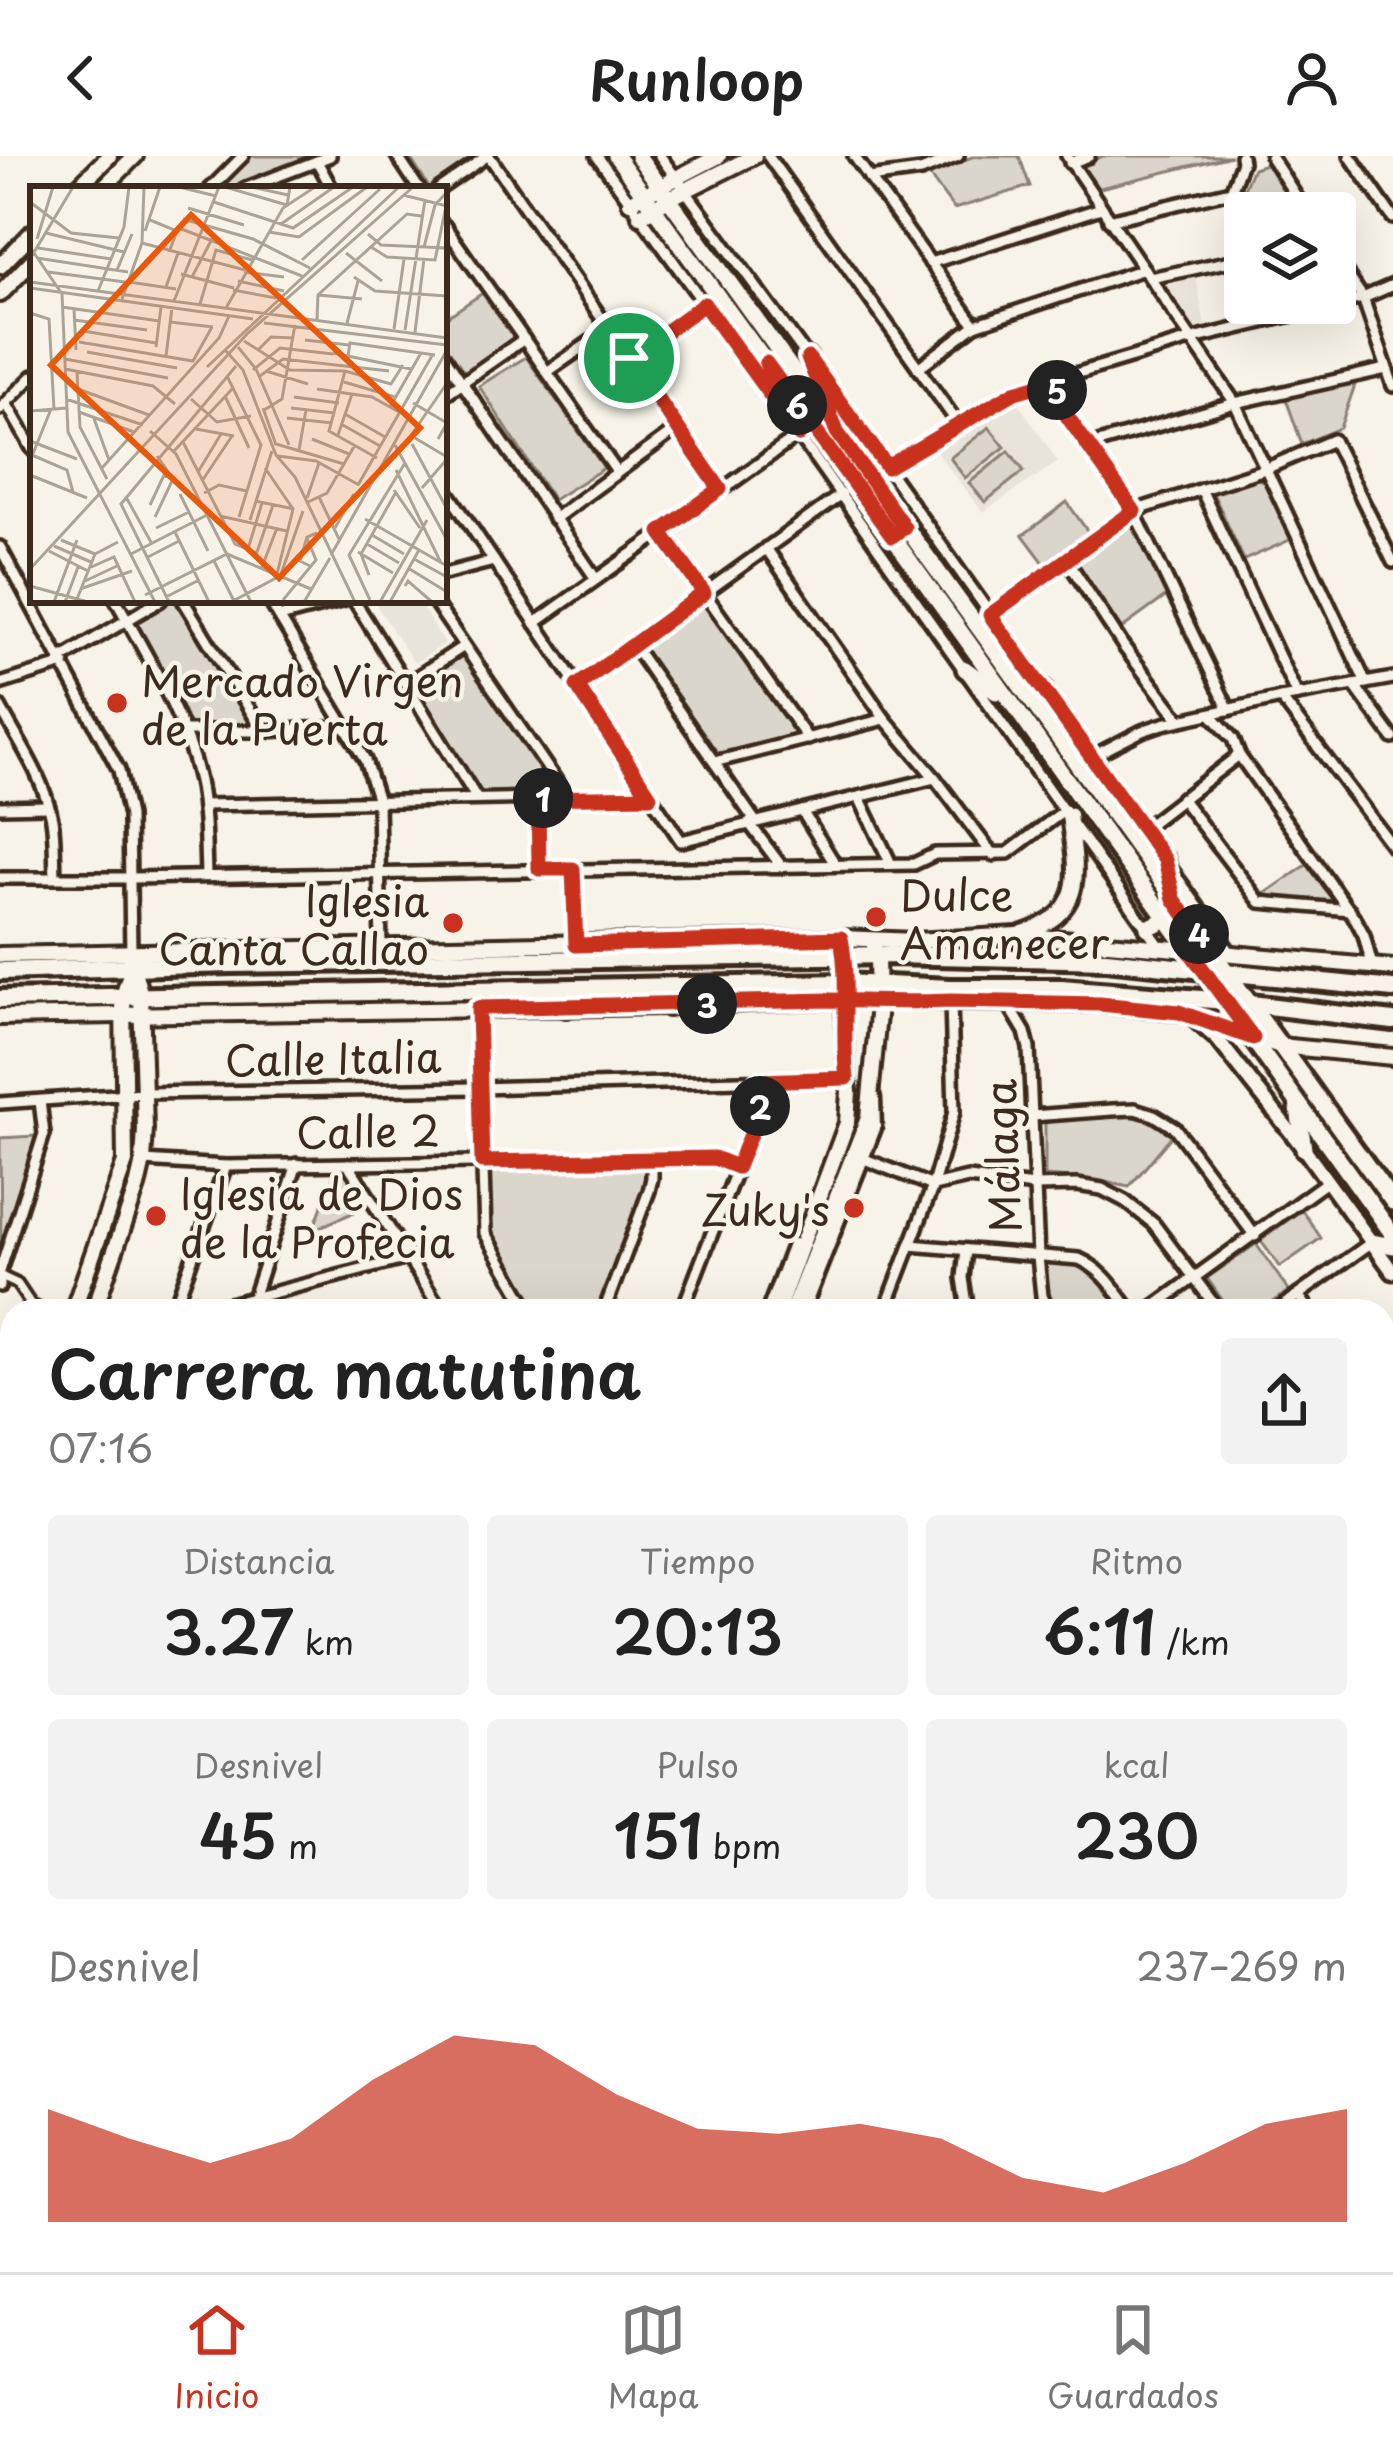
<!DOCTYPE html>
<html lang="es">
<meta charset="utf-8">
<style>
body{margin:0;font-family:"Playpen Sans",sans-serif;background:#f2f2f2;color:#222;height:100vh;display:flex;flex-direction:column;font-size:45px;white-space:nowrap}
*{box-sizing:border-box;margin:0}
p{font-size:39px;color:#767676}
.icon{flex:none;width:66px;height:66px;fill:none;stroke:currentColor;stroke-width:2;stroke-linecap:round;stroke-linejoin:round}
.map{position:relative;flex:1;overflow:hidden}
.panel{position:absolute;left:0px;top:1143px;width:1395px;height:975px;display:flex;flex-direction:column;background:#fff;border-radius:36px 36px 0 0;box-shadow:0 12px 48px #0002}
.panel>*{flex:none}
.fabs{position:absolute;left:1224px;top:36px;display:grid;gap:24px}
.fabs a{display:grid;place-items:center;width:132px;height:132px;border-radius:12px;background:#fff;box-shadow:0 12px 48px #0002;font-size:60px}
.pin{position:absolute;display:grid;place-items:center;width:102px;height:102px;color:#fff;margin:-51px;border:6px solid #fff;border-radius:50%;box-shadow:0 3px 12px #0007}
.km{position:absolute;width:60px;height:60px;margin:-30px;border-radius:50%;background:#222;color:#fff;font-size:33px;line-height:60px;text-align:center}
.round{display:grid;place-items:center;flex:none;width:126px;height:126px;border-radius:12px;background:#f2f2f2}
.overview{display:flex;align-items:center;justify-content:space-between;height:204px;padding:0 48px}
h1{font-size:66px;font-weight:600;line-height:90px}
.metrics{display:grid;grid-template-columns:repeat(3,1fr);gap:18px;height:204px;padding:12px 48px}
.metrics div{display:grid;align-content:center;border-radius:12px;background:#f2f2f2;text-align:center}
.metrics b{font-size:60px;font-weight:600}
.metrics small{font-size:33px;font-weight:400}
.metrics p{font-size:33px}
.chart{height:336px;padding:24px 48px}
.chart p{display:flex;justify-content:space-between}
.chart svg{width:100%;height:216px;margin-top:12px;fill:#c8321e;opacity:.7}
header{display:flex;justify-content:space-between;align-items:center;height:156px;padding:0 48px;background:#fff;font-size:54px;font-weight:600}
.menu{display:flex;justify-content:space-around;align-items:center;height:168px;border-top:3px solid #e0e0e0;background:#fff;font-size:33px;color:#767676}
.menu a{display:grid;justify-items:center;gap:6px}
.menu .active{color:#c8321e}
.map>svg:first-child{display:block}
.built{fill:#e9e4d9}
.green{fill:#dbd6cb;stroke:#8b8074;stroke-width:3}
.lines{fill:none;stroke-linecap:round;stroke-linejoin:round}
.pedestrian-casing{stroke:#3b2a1e;stroke-width:16}
.minor-casing{stroke:#3b2a1e;stroke-width:18}
.tertiary-casing{stroke:#3b2a1e;stroke-width:21}
.secondary-casing{stroke:#3b2a1e;stroke-width:22}
.primary-casing{stroke:#3b2a1e;stroke-width:24}
.trunk-casing{stroke:#3b2a1e;stroke-width:26}
.pedestrian{stroke:#f7f3e8;stroke-width:8}
.minor{stroke:#f7f3e8;stroke-width:9}
.tertiary{stroke:#f7f3e8;stroke-width:12}
.secondary{stroke:#f7f3e8;stroke-width:14}
.primary{stroke:#f7f3e8;stroke-width:15}
.trunk{stroke:#f7f3e8;stroke-width:16}
.route-casing{stroke:#fff;stroke-width:24}
.route{stroke:#c8321e;stroke-width:15}
.poi-dot{fill:#c8321e;stroke:#f7f3e8;stroke-width:4.5}
.labels{text-anchor:middle;dominant-baseline:central;stroke-width:9;stroke-linejoin:round;paint-order:stroke}
.poi-label{font-size:42px;fill:#3b2a1e;stroke:#f7f3e8;text-anchor:start}
.street-label{font-size:42px;fill:#3b2a1e;stroke:#f7f3e8}
.inset-road{fill:none;stroke:#aca397;stroke-width:3}
.view{fill:#e8590c;fill-opacity:0.15;stroke:#e8590c;stroke-width:6}
.inset-edge{fill:none;stroke:#3b2a1e;stroke-width:6}
</style>
<header><svg class="icon" aria-label="back" viewBox="0 0 24 24"><path d="M15 5l-7 7 7 7"/></svg>Runloop<svg class="icon" aria-label="person" viewBox="0 0 24 24"><circle cx="12" cy="8" r="4"/><path d="M4 21q1-7 8-7t8 7"/></svg></header>
<div class="map">
<svg width="1393" height="2116" viewBox="0 0 1393 2116">
<rect width="100%" height="100%" fill="#f7f3e8"/>
<filter id="ink" filterUnits="userSpaceOnUse"><feTurbulence type="fractalNoise" baseFrequency=".00833" numOctaves="2"/><feDisplacementMap in="SourceGraphic" scale="24" xChannelSelector="R" yChannelSelector="G"/><feConvolveMatrix kernelMatrix="1 2 1 2 8 2 1 2 1" color-interpolation-filters="sRGB"/></filter>
<g filter="url(#ink)">
<g class="built">
<path d="M1196,120L1205,170L1194,174L1163,126Z"/>
<path d="M1015,242L1058,306L983,356L934,293Z"/>
<path d="M387,444H417L445,488L414,507L375,447Z"/>
</g>
<g class="green">
<path d="M252,0H314L230,33H219Z"/>
<path d="M409,0H482L435,33H430Z"/>
<path d="M975,0H1019L1030,30L954,53L927,17Z"/>
<path d="M1103,0H1231L1096,33L1080,8Z"/>
<path d="M1268,7L1297,53L1281,57H1245V66L1240,67L1234,40L1245,30L1253,12Z"/>
<path d="M487,134L520,180L462,221L444,194V163Z"/>
<path d="M526,201L604,312L553,344L479,230Z"/>
<path d="M1356,226L1340,272L1302,288L1286,243Z"/>
<path d="M989,271L1005,291L965,322L950,302Z"/>
<path d="M1009,295L1024,315L985,346L969,327Z"/>
<path d="M1257,322L1264,326L1292,383L1244,404L1212,335Z"/>
<path d="M1067,346L1088,376L1044,407L1023,379Z"/>
<path d="M1132,364L1168,439L1121,473L1076,405Z"/>
<path d="M703,443L799,577L719,599L641,488Z"/>
<path d="M170,444H178L255,570H187L132,466Z"/>
<path d="M463,495L560,638H479L412,528Z"/>
<path d="M1308,708L1338,747L1268,744L1263,739Z"/>
<path d="M1286,906L1393,1053V1067L1278,907Z"/>
<path d="M1117,959L1149,963L1173,978L1129,1031L1097,1024L1045,1020V966Z"/>
<path d="M35,980L33,997L1,1103L0,982Z"/>
<path d="M647,1007V1025L598,1155H537L497,1090L489,1064L488,1012Z"/>
<path d="M345,1011L369,1050L313,1074L336,1013Z"/>
<path d="M1302,1054L1321,1082L1280,1111L1260,1084Z"/>
<path d="M1256,1088L1289,1135L1260,1155H1230L1207,1122Z"/>
<path d="M1042,1106C1098,1105 1093,1113 1127,1155H1052L1045,1139Z"/>
<path d="M1383,1473L1393,1487V1574L1383,1559Z"/>
<path d="M12,1624V1725L0,1732V1657Z"/>
<path d="M250,2106H302L298,2116H230Z"/>
<path d="M522,2106H580L582,2116H517Z"/>
</g>
<g class="lines">
<defs>
<path id="pedestrian" d="M0,1120L17,1128L31,1149L44,1155"/>
<g id="minor">
<path d="M397,0L419,33"/>
<path d="M489,0L720,333"/>
<path d="M597,0L784,258"/>
<path d="M660,0L811,206"/>
<path d="M768,0L959,269"/>
<path d="M854,0L975,169"/>
<path d="M1067,0L1235,247L1366,527"/>
<path d="M1350,0L1393,62"/>
<path d="M1271,1L1307,57"/>
<path d="M317,5L332,33"/>
<path d="M1070,7L1089,0"/>
<path d="M869,22L921,15L958,0"/>
<path d="M210,33L243,0"/>
<path d="M244,33L330,0"/>
<path d="M439,33L487,0"/>
<path d="M1109,64L1231,35L1242,6L1241,0"/>
<path d="M444,69L617,316"/>
<path d="M1335,100L1363,142L1393,230"/>
<path d="M930,107L1101,52"/>
<path d="M1150,122L1245,102"/>
<path d="M444,200L596,423"/>
<path d="M629,202L703,148"/>
<path d="M918,212L975,169L1144,113"/>
<path d="M547,216L609,173"/>
<path d="M821,220L1231,797"/>
<path d="M1053,225L1067,260L1134,355L1229,554"/>
<path d="M444,239L524,183"/>
<path d="M6,247L33,294"/>
<path d="M0,253L33,220"/>
<path d="M797,277L1159,790"/>
<path d="M1088,290L1235,247L1386,213"/>
<path d="M887,311L1015,236L1193,183L1363,142L1393,129"/>
<path d="M444,330L681,685L935,622"/>
<path d="M1201,333L1297,539"/>
<path d="M554,363L678,272"/>
<path d="M661,376L808,583"/>
<path d="M0,391L119,614L129,660L131,796"/>
<path d="M766,392L885,563L935,622L993,699"/>
<path d="M1067,404L1124,491L1180,564"/>
<path d="M444,418L494,405"/>
<path d="M116,444C147,501 185,560 199,625C205,656 205,688 206,720"/>
<path d="M183,444L263,575"/>
<path d="M269,444L365,604L378,645L381,792"/>
<path d="M354,444L477,643"/>
<path d="M433,444L568,642"/>
<path d="M990,459L1134,355L1265,313L1333,284L1393,406"/>
<path d="M280,461L345,444"/>
<path d="M535,467L799,279"/>
<path d="M633,489L755,665"/>
<path d="M61,503L161,444"/>
<path d="M0,528L64,508"/>
<path d="M406,528L464,490"/>
<path d="M577,529L842,338"/>
<path d="M1354,529L1393,582"/>
<path d="M1281,542L1393,691"/>
<path d="M0,551C19,586 44,622 52,663C55,681 54,701 55,720"/>
<path d="M1211,558L1233,583L1239,599L1356,764L1364,779L1372,810"/>
<path d="M183,575H263L345,571"/>
<path d="M1094,605L1103,595L1142,575L1163,568L1281,542L1393,522"/>
<path d="M714,606L885,563"/>
<path d="M859,641L891,708"/>
<path d="M538,642L539,713"/>
<path d="M1181,642L1260,746L1350,754"/>
<path d="M203,649L650,640"/>
<path d="M0,651L48,650"/>
<path d="M802,655L835,708"/>
<path d="M749,667L782,711"/>
<path d="M1143,673L1239,599"/>
<path d="M573,713L576,789"/>
<path d="M0,722H132L914,708L935,698L1008,697L1065,654"/>
<path d="M1007,846L1025,876L1029,892L1038,1101L1042,1140L1049,1155"/>
<path d="M478,852L485,1077L530,1155"/>
<path d="M0,947L143,937L479,932L847,922"/>
<path d="M1032,960L1112,954L1135,953L1154,959L1175,972L1255,1080"/>
<path d="M862,1002L933,1030L968,1022L1035,1030L1077,1029L1102,1033L1125,1045L1154,1068L1219,1155"/>
<path d="M143,1005L226,1010L714,1002L737,1011"/>
<path d="M348,1008L442,1155"/>
<path d="M910,1089L1079,1103C1104,1114 1115,1134 1131,1155"/>
<path d="M966,1094L963,1122L968,1155"/>
<path d="M0,1115L44,978L40,945"/>
<path d="M0,1123V1130"/>
<path d="M1298,1139L1310,1155"/>
<path d="M253,1142L297,1008"/>
<path d="M174,1152L210,1153L408,1102"/>
<path d="M173,1155L226,1010"/>
<path d="M604,1155L649,1035L652,1022V1003"/>
<path d="M682,1155L760,953L758,925"/>
<path d="M885,1155L931,1035L954,956L951,845"/>
<path d="M1148,1155L1328,1025"/>
<path d="M1276,1155L1372,1086"/>
<path d="M0,1218L12,1215"/>
<path d="M1383,1256L1393,1270"/>
<path d="M1383,1329L1393,1322"/>
<path d="M1383,1364L1393,1378"/>
<path d="M1383,1452L1393,1444"/>
<path d="M1383,1464L1393,1478"/>
<path d="M1383,1569L1393,1584"/>
<path d="M0,1635L12,1602"/>
<path d="M1383,1693L1393,1709"/>
<path d="M0,1737L12,1731"/>
<path d="M0,1831L12,1860"/>
<path d="M1383,1865L1393,1862"/>
<path d="M0,1894L12,1890"/>
<path d="M1383,1939L1393,1937"/>
<path d="M0,1969L12,1967"/>
<path d="M0,2030L12,2062"/>
<path d="M0,2104L29,2114"/>
<path d="M102,2106L105,2116"/>
<path d="M584,2106L586,2116"/>
<path d="M648,2106L650,2116"/>
<path d="M761,2106L764,2116"/>
<path d="M834,2106L837,2116"/>
<path d="M221,2116L242,2106"/>
<path d="M302,2116L307,2106"/>
<path d="M512,2116L516,2106"/>
<path d="M668,2116L711,2106"/>
</g>
<g id="tertiary">
<path d="M1194,863L1218,884L1304,993L1393,1116"/>
<path d="M769,1155L794,1089"/>
<path d="M802,1155L874,972L873,942"/>
<path d="M391,2116L395,2106"/>
<path d="M429,2116L433,2106"/>
<path d="M1179,2116L1182,2106"/>
<path d="M1199,2116L1202,2106"/>
</g>
<g id="secondary">
<path d="M76,33L109,0"/>
<path d="M102,33L135,0"/>
<path d="M630,46L719,0"/>
<path d="M640,60L668,43L754,0"/>
<path d="M0,110L33,76"/>
<path d="M0,138L33,104"/>
<path d="M1023,777C1089,757 1076,713 1069,659"/>
<path d="M0,799L841,782L915,785L1017,779L1393,812"/>
<path d="M0,861L669,850L830,844L1100,848L1185,857L1280,890L1393,901"/>
<path d="M73,1155L125,1006L123,841L132,811"/>
<path d="M94,1155L137,1031L143,1005L145,973L141,840L131,804"/>
<path d="M777,1155L847,967L849,935L846,910L842,790"/>
<path d="M792,1155L868,962L878,859L877,799L874,792"/>
<path d="M0,1351L12,1320"/>
<path d="M0,1411L12,1378"/>
<path d="M1383,2019L1393,2017"/>
<path d="M1383,2040L1393,2038"/>
<path d="M402,2116L406,2106"/>
<path d="M418,2116L422,2106"/>
<path d="M962,2116L1004,2106"/>
<path d="M1058,2116L1099,2106"/>
</g>
<g id="primary">
<path d="M616,0L892,380L1393,1079"/>
<path d="M638,0L1393,1046"/>
<path d="M808,202L829,257"/>
<path d="M780,237L799,279"/>
<path d="M965,513L996,536"/>
<path d="M1014,516L1043,533"/>
<path d="M1165,704L1172,735"/>
<path d="M1148,772L1166,763"/>
<path d="M1297,946L1304,993"/>
<path d="M1372,1086L1393,1090"/>
</g>
<g id="trunk">
<path d="M298,805L330,792"/>
<path d="M0,815L231,808L891,799L1106,804L1393,833"/>
<path d="M639,832L669,850"/>
<path d="M0,843L844,827L951,832H1061L1226,845L1393,865"/>
<path d="M566,851L598,837"/>
</g>
</defs>
<use href="#pedestrian" class="pedestrian-casing"/>
<use href="#minor" class="minor-casing"/>
<use href="#tertiary" class="tertiary-casing"/>
<use href="#secondary" class="secondary-casing"/>
<use href="#primary" class="primary-casing"/>
<use href="#trunk" class="trunk-casing"/>
<use href="#pedestrian" class="pedestrian"/>
<use href="#minor" class="minor"/>
<use href="#tertiary" class="tertiary"/>
<use href="#secondary" class="secondary"/>
<use href="#primary" class="primary"/>
<use href="#trunk" class="trunk"/>
</g>
</g>
<g class="lines" filter="url(#ink)">
<defs>
<path id="route" d="M629,202L720,333L661,376L704,437L577,530L650,640L538,642L539,713H573L576,789L841,782C850,828 841,876 847,922L758,925L760,953L737,1011L714,1002L482,1006L478,852L830,844C870,845 911,847 951,845L1100,848L1179,856L1253,882L1188,793L1210,795L1174,743L1165,704L990,459L1134,355L1067,260L1054,225L1015,236L887,311L808,202L837,276L904,371L892,380L766,207L799,279L704,148L629,202"/>
</defs>
<use href="#route" class="route-casing"/>
<use href="#route" class="route"/>
</g>
<g class="poi-dot">
<circle cx="117" cy="547" r="12"/>
<circle cx="876" cy="761" r="12"/>
<circle cx="453" cy="767" r="12"/>
<circle cx="854" cy="1052" r="12"/>
<circle cx="156" cy="1060" r="12"/>
</g>
<g class="labels">
<g class="poi-label">
<text x="141" y="523">Mercado Virgen<tspan x="141" dy="48">de la Puerta</tspan></text>
<text x="900" y="737">Dulce<tspan x="900" dy="48">Amanecer</tspan></text>
<text x="429" y="743" text-anchor="end">Iglesia<tspan x="429" dy="48">Canta Callao</tspan></text>
<text x="180" y="1036">Iglesia de Dios<tspan x="180" dy="48">de la Profecia</tspan></text>
<text x="830" y="1052" text-anchor="end">Zuky's</text>
</g>
<g class="street-label">
<text transform="translate(333 901) rotate(-1)">Calle Italia</text>
<text transform="translate(368 974) rotate(-1)">Calle 2</text>
<text transform="translate(1001 1000) rotate(-92)">Málaga</text>
</g>
</g>
<g transform="translate(30 30)">
<rect width="417" height="417" fill="#f7f3e8"/>
<path class="inset-road" d="M149,1L186,10M195,1L257,19L260,1M222,1L258,9M373,9L417,20M0,16L41,47L89,52M184,16L263,42L323,1M158,22L214,39M153,33L223,53L280,82M120,34L147,45L139,66M251,38L304,1M149,42L272,90M115,45L130,1M239,46L269,51L337,1M16,47L94,66M338,48L351,59L417,62M7,53L23,1M112,57L215,84M0,61L32,108L38,246L125,416M341,61L357,71L405,74L416,20M394,61L405,19L417,6M8,62L81,73M316,67L352,95M7,72L98,86M0,73L43,1M272,74L350,3M87,84L102,48M18,86L95,96M214,86L254,91M151,88L204,102M162,91L183,51M324,91L345,105L417,110M208,95L254,105M0,96L417,152M99,96L146,103M136,101L148,67M0,102L223,133M203,104L246,112M68,105L94,41L99,1M288,109L332,113M92,113L112,57L114,1M144,115L189,1M170,118L186,64L222,74M32,121L129,135M196,122L253,22L285,1M44,123L46,164M0,127L19,133L24,223M287,133L288,109L377,28L391,30M44,134L117,144M140,136L183,141M234,137L417,159M317,137L328,95M364,143L374,73M375,144L395,14M53,145L126,157M385,146L394,73M275,154L319,159M214,155L260,184L315,185L361,198L373,179M49,156L163,175L182,141M126,161L131,121M208,161L226,183L259,259M228,164L241,151L264,152M196,165L213,184L246,269L265,291L325,416M57,166L147,182M303,167L381,183M136,170L142,122M35,173L138,192M317,177L320,157L405,169M177,181L369,1M35,183L123,200L145,218M223,184L250,162L303,168M236,185L278,198M315,185L299,245L347,272M47,186L50,241L77,293M197,190L231,259L209,331M230,190L253,173L359,185M314,196L365,211M48,203L119,229M287,203L342,211L369,226M195,210L219,262M264,211L309,217M36,213L113,239M161,213L187,236L221,230M383,217L417,237L408,253M360,221L391,167M233,222L246,259M261,222L305,227M234,224L252,213L265,139M0,225L37,222M49,226L104,246M315,228L355,251M63,230L79,274M257,232L302,237M311,238L350,260M166,243L204,250M120,245L146,268L221,416M308,249L322,208M385,252L417,271M282,253L319,268M0,255L47,273M153,256L205,358L227,367M246,258L314,278M382,258L417,323M365,259L417,354M269,264L276,224M371,264L417,197M144,265L204,201M2,269L37,284L43,306M248,270L286,275L329,299M0,275L21,223M235,282L263,323L246,392M71,283L189,152L199,130M366,284L411,377M168,286L191,248M0,289L57,312M172,295L202,250M328,299L403,168M392,302L417,273M364,304L390,342M174,307L189,299L217,305M150,308L178,365M96,311L122,358M289,311L309,353M277,312L289,277M225,315L264,323M278,316L297,307L325,259M120,319L134,289L141,292M190,330L257,345M125,331L143,293L127,270M335,333L417,380M220,334L242,265M126,342L159,326M305,342L324,308M145,346L179,416M342,349L374,368M31,354L65,368M337,358L369,377M24,360L61,376M218,363L232,317M19,365L58,385M328,366L363,387M101,368L177,329M226,369L243,319M301,369L417,164M116,372L149,355M384,373L417,391M184,375L204,415M232,381L247,342M282,381L270,375L277,351L287,347M59,382L84,371L105,416M378,382L417,406M0,383L217,148L383,1M251,388L273,325M339,389L331,368L366,306M53,396L89,379M0,400L58,416M375,400L378,395L401,415M50,403L102,385M115,409L197,368L281,403M136,411L169,394M47,413L65,368L88,356M253,414L286,374L277,352M340,414L319,369L375,277M24,416L47,354M35,416L48,381M139,416L91,318L206,180M201,416L248,391M274,416L300,372M350,416L397,334M360,416L389,364"/>
<path class="view" d="M161,29L390,242L249,392L21,179Z"/>
<rect width="417" height="417" class="inset-edge"/>
</g>
</svg>
<div class="fabs">
<a><svg class="icon" aria-label="layers" viewBox="0 0 24 24"><path d="M12 4l9 5-9 5-9-5zM3 14l9 5 9-5"/></svg></a>
</div>
<div class="pin" style="left:629px;top:202px;background:#1e9e55"><svg class="icon" aria-label="arrive" viewBox="0 0 24 24"><path d="M6 21V4h12l-3 4 3 4H6"/></svg></div>
<b class="km" style="left:543px;top:642px">1</b>
<b class="km" style="left:760px;top:950px">2</b>
<b class="km" style="left:707px;top:848px">3</b>
<b class="km" style="left:1199px;top:778px">4</b>
<b class="km" style="left:1057px;top:234px">5</b>
<b class="km" style="left:797px;top:249px">6</b>
<section class="panel">
<div class="overview"><div><h1>Carrera matutina</h1><p>07:16</p></div><a class="round"><svg class="icon" aria-label="share" viewBox="0 0 24 24"><path d="M12 15V3M7 8l5-5 5 5M5 13v7h14v-7"/></svg></a></div>
<div class="metrics">
<div><p>Distancia</p><b>3.27<small> km</small></b></div>
<div><p>Tiempo</p><b>20:13</b></div>
<div><p>Ritmo</p><b>6:11<small> /km</small></b></div>
</div>
<div class="metrics">
<div><p>Desnivel</p><b>45<small> m</small></b></div>
<div><p>Pulso</p><b>151<small> bpm</small></b></div>
<div><p>kcal</p><b>230</b></div>
</div>
<div class="chart"><p><span>Desnivel</span>237–269 m</p>
<svg viewBox="0 0 160 44" preserveAspectRatio="none"><path d="M0 44V21L10 27L20 32L30 27L40 15L50 6L60 8L70 18L80 25L90 26L100 24L110 27L120 35L130 38L140 32L150 24L160 21V44z"/></svg>
</div>
</section>
</div>
<nav class="menu">
<a class="active"><svg class="icon" aria-label="home" viewBox="0 0 24 24"><path d="M3 11l9-7 9 7M6 9v11h12V9"/></svg>Inicio</a>
<a><svg class="icon" aria-label="map" viewBox="0 0 24 24"><path d="M3 6l6-2 6 2 6-2v14l-6 2-6-2-6 2zM9 4v14M15 6v14"/></svg>Mapa</a>
<a><svg class="icon" aria-label="saved" viewBox="0 0 24 24"><path d="M7 4h10v16l-5-4-5 4z"/></svg>Guardados</a>
</nav>
